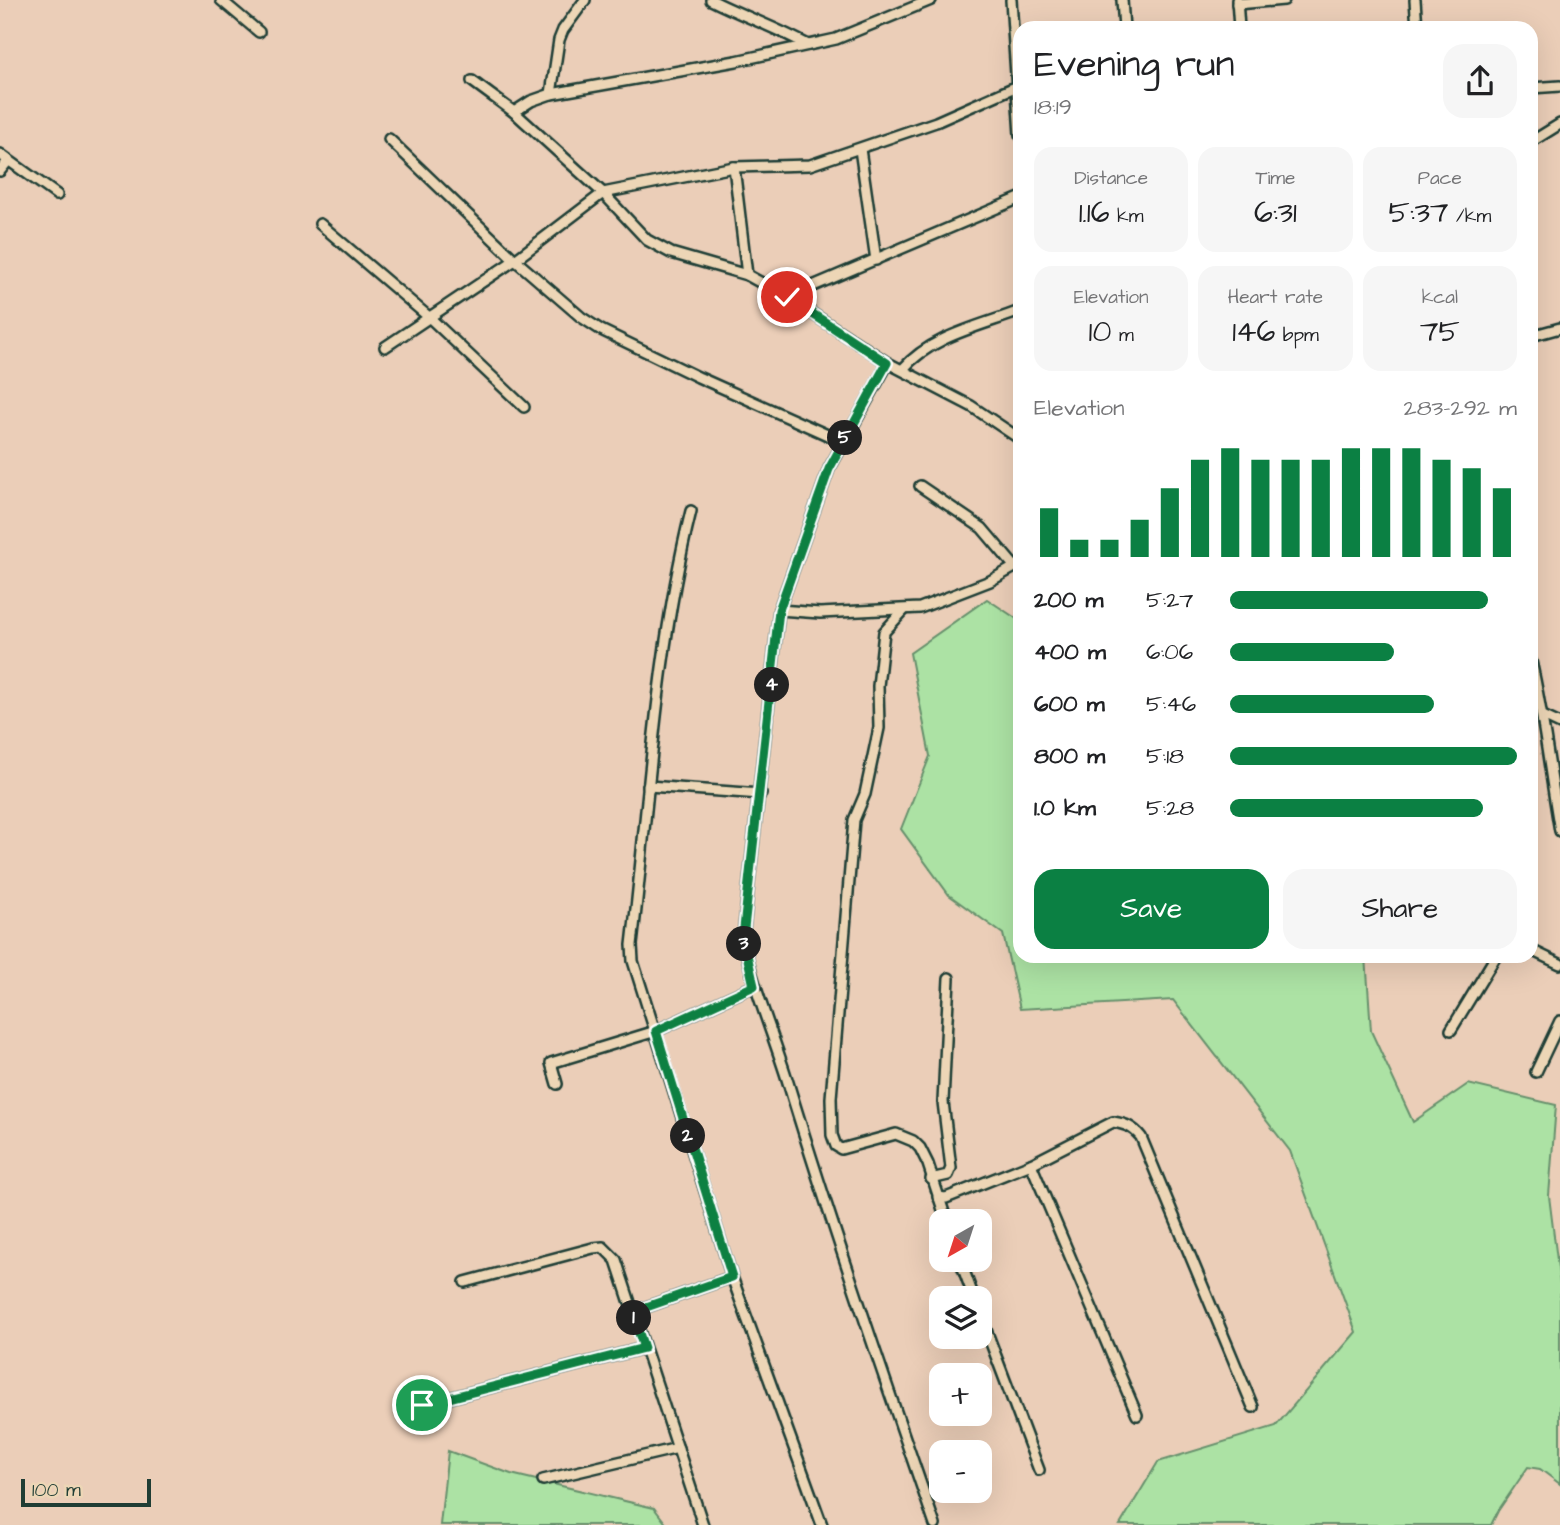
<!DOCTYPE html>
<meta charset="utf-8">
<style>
body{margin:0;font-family:"Architects Daughter",sans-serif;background:#f6f6f6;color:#202124;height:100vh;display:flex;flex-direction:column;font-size:26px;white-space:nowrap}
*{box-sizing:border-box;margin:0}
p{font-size:23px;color:#757577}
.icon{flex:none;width:38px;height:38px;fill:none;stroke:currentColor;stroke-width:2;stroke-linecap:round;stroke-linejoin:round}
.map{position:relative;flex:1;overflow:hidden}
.panel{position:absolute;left:1013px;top:21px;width:525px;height:942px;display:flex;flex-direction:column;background:#fff;border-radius:21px;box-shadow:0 7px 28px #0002}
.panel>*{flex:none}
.needle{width:46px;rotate:219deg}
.fabs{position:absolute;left:929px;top:1209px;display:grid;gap:14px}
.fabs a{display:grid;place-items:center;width:63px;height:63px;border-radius:14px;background:#fff;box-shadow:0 7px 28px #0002;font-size:35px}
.scale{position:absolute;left:21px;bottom:18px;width:130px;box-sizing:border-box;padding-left:7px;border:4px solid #1f3d34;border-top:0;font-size:19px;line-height:24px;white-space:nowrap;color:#1f3d34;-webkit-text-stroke:5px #edd6b6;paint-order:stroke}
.pin{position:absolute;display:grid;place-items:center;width:60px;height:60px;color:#fff;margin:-30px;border:4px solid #fff;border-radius:50%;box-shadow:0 2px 7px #0007}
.km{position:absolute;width:35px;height:35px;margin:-18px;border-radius:50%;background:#222;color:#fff;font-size:19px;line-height:35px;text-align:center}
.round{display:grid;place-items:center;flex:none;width:74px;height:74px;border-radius:21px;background:#f6f6f6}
.overview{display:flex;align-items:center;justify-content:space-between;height:119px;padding:0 21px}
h1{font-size:38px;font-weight:600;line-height:52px}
.figures{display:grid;grid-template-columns:repeat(3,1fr);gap:10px;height:119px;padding:7px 21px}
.figures div{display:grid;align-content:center;border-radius:18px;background:#f6f6f6;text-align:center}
.figures b{font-size:30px;font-weight:600}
.figures small{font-size:19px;font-weight:400}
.figures p{font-size:19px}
.chart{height:196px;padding:14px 21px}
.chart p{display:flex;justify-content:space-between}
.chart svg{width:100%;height:126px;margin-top:7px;stroke:#0b8043;stroke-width:6}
.cta{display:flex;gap:14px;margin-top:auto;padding:14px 21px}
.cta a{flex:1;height:80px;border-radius:21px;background:#0b8043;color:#fff;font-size:28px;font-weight:600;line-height:80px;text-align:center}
.cta a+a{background:#f6f6f6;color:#202124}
ul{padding:0 21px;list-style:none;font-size:23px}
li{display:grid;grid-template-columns:112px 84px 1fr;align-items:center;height:52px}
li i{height:18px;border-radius:9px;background:#0b8043}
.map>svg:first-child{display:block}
.green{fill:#ace2a4;stroke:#66906c;stroke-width:2}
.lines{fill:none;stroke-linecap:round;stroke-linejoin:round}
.minor-casing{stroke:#1f3d34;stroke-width:14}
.minor{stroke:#edd6b6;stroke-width:9}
.route-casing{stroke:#fff;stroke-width:14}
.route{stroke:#0b8043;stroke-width:9}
</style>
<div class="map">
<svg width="1560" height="1525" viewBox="0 0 1560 1525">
<rect width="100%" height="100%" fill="#ebceb8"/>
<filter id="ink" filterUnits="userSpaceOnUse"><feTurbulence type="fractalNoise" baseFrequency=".0143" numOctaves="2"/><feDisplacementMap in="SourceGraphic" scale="14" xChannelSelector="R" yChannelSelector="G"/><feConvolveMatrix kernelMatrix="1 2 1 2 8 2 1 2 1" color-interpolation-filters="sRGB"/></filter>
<g filter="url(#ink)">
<g class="green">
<path d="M987,599L1020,621V956H1366L1371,1031L1413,1122L1468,1084L1556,1105L1549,1196L1560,1284V1484L1540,1469L1528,1467L1498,1511L1491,1525H1120L1158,1462L1276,1426L1356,1332L1290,1151L1173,1000L1020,1009L1003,934L949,895L901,829L930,756L910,653Z"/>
<path d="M448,1451L511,1474L654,1508L667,1525H440Z"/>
</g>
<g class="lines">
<defs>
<g id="minor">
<path d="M221,0L259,32"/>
<path d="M711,0C743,16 777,28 808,45"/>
<path d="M1011,0L1020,135"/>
<path d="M1122,0L1124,28"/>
<path d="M1237,0L1239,28"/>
<path d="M1415,0L1417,28"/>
<path d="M1237,4L1284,0"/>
<path d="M472,81L514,112L603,193L647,240L671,253L747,275L787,297L888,363L971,406L1020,439"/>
<path d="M1531,88L1560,86"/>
<path d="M551,94L559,40L563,30L585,0"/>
<path d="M514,112L531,101L551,94L736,61L836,39L931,0"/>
<path d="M389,139L515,260L581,317L601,330L698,377L843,442"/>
<path d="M1531,142L1560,124"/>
<path d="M860,149L876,260"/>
<path d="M0,154L57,195"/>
<path d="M734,167L747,275"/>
<path d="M0,171L8,161"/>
<path d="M320,224L430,318L524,407"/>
<path d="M787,297L1020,198"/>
<path d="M1531,336L1560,328"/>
<path d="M385,347L515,260L603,193L734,167L810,165L936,122L1015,87"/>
<path d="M888,363L829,469L779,610L743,937C753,990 775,1038 790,1089C835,1236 885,1380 935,1525"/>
<path d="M903,369C931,336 981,326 1020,311"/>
<path d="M920,486L982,528L1015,567"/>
<path d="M691,511C656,652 649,800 632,945L633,961L732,1277L822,1525"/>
<path d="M779,610L820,613L920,608L990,581L1020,564"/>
<path d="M904,610L884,632L878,686L879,728L865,794L854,820L831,1098L832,1135L836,1146L841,1149L896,1134L913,1141L920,1148L928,1164L947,1222"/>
<path d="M1531,661C1544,717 1550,774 1560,831"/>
<path d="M1543,716L1560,724"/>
<path d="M648,786L761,794"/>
<path d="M1531,950L1560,964"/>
<path d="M1451,1030L1496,956"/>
<path d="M1536,1072L1560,1021"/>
<path d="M557,1084L551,1063L656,1031L754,986"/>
<path d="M1031,1164L1137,1415"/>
<path d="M931,1179L948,1175L951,1168L943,1102L949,978"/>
<path d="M938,1197L946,1198L1031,1164L1113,1122C1126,1124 1133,1127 1141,1137L1253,1407"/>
<path d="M960,1260L974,1298"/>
<path d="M465,1282L593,1248L603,1247L616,1260L703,1525"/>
<path d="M632,1312L732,1277"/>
<path d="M980,1314L1039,1470"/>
<path d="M422,1405L644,1348"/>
<path d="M543,1480L678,1448"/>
</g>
</defs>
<use href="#minor" class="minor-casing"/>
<use href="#minor" class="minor"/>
</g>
</g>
<g class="lines" filter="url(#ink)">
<defs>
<path id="route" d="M422,1405L644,1348L632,1312L732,1277L656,1031L754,986L743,937L779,610L829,469L887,363L787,297"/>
</defs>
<use href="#route" class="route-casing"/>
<use href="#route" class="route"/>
</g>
</svg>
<div class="fabs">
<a><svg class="needle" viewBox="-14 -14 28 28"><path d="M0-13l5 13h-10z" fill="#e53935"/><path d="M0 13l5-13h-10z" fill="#757577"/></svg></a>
<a><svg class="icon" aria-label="layers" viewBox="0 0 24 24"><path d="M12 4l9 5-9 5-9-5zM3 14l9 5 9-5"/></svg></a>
<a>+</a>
<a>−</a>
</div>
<div class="scale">100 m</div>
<div class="pin" style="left:422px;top:1405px;background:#1e9e55"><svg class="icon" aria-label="arrive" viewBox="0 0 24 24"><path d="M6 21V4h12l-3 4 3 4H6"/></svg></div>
<div class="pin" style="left:787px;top:297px;background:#d93025"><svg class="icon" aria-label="check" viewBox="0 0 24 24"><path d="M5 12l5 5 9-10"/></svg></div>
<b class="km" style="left:634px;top:1318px">1</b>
<b class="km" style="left:688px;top:1136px">2</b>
<b class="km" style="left:744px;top:944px">3</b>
<b class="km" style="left:772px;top:685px">4</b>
<b class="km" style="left:845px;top:438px">5</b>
<section class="panel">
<div class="overview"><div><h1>Evening run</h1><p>18:19</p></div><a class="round"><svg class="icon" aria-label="share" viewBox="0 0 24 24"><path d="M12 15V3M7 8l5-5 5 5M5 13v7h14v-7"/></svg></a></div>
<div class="figures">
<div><p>Distance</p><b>1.16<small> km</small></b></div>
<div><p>Time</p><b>6:31</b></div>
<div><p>Pace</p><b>5:37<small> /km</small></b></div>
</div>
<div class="figures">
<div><p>Elevation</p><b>10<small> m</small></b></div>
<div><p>Heart rate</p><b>146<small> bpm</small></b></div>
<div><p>kcal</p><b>75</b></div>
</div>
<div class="chart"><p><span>Elevation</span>283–292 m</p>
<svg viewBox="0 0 160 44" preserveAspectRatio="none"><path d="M5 44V27M15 44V38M25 44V38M35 44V31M45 44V20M55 44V10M65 44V6M75 44V10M85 44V10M95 44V10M105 44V6M115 44V6M125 44V6M135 44V10M145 44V13M155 44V20"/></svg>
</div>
<ul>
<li><b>200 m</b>5:27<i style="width:90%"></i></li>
<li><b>400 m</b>6:06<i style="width:57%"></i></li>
<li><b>600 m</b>5:46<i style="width:71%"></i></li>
<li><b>800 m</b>5:18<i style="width:100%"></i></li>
<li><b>1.0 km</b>5:28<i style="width:88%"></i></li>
</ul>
<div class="cta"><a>Save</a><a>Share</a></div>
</section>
</div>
